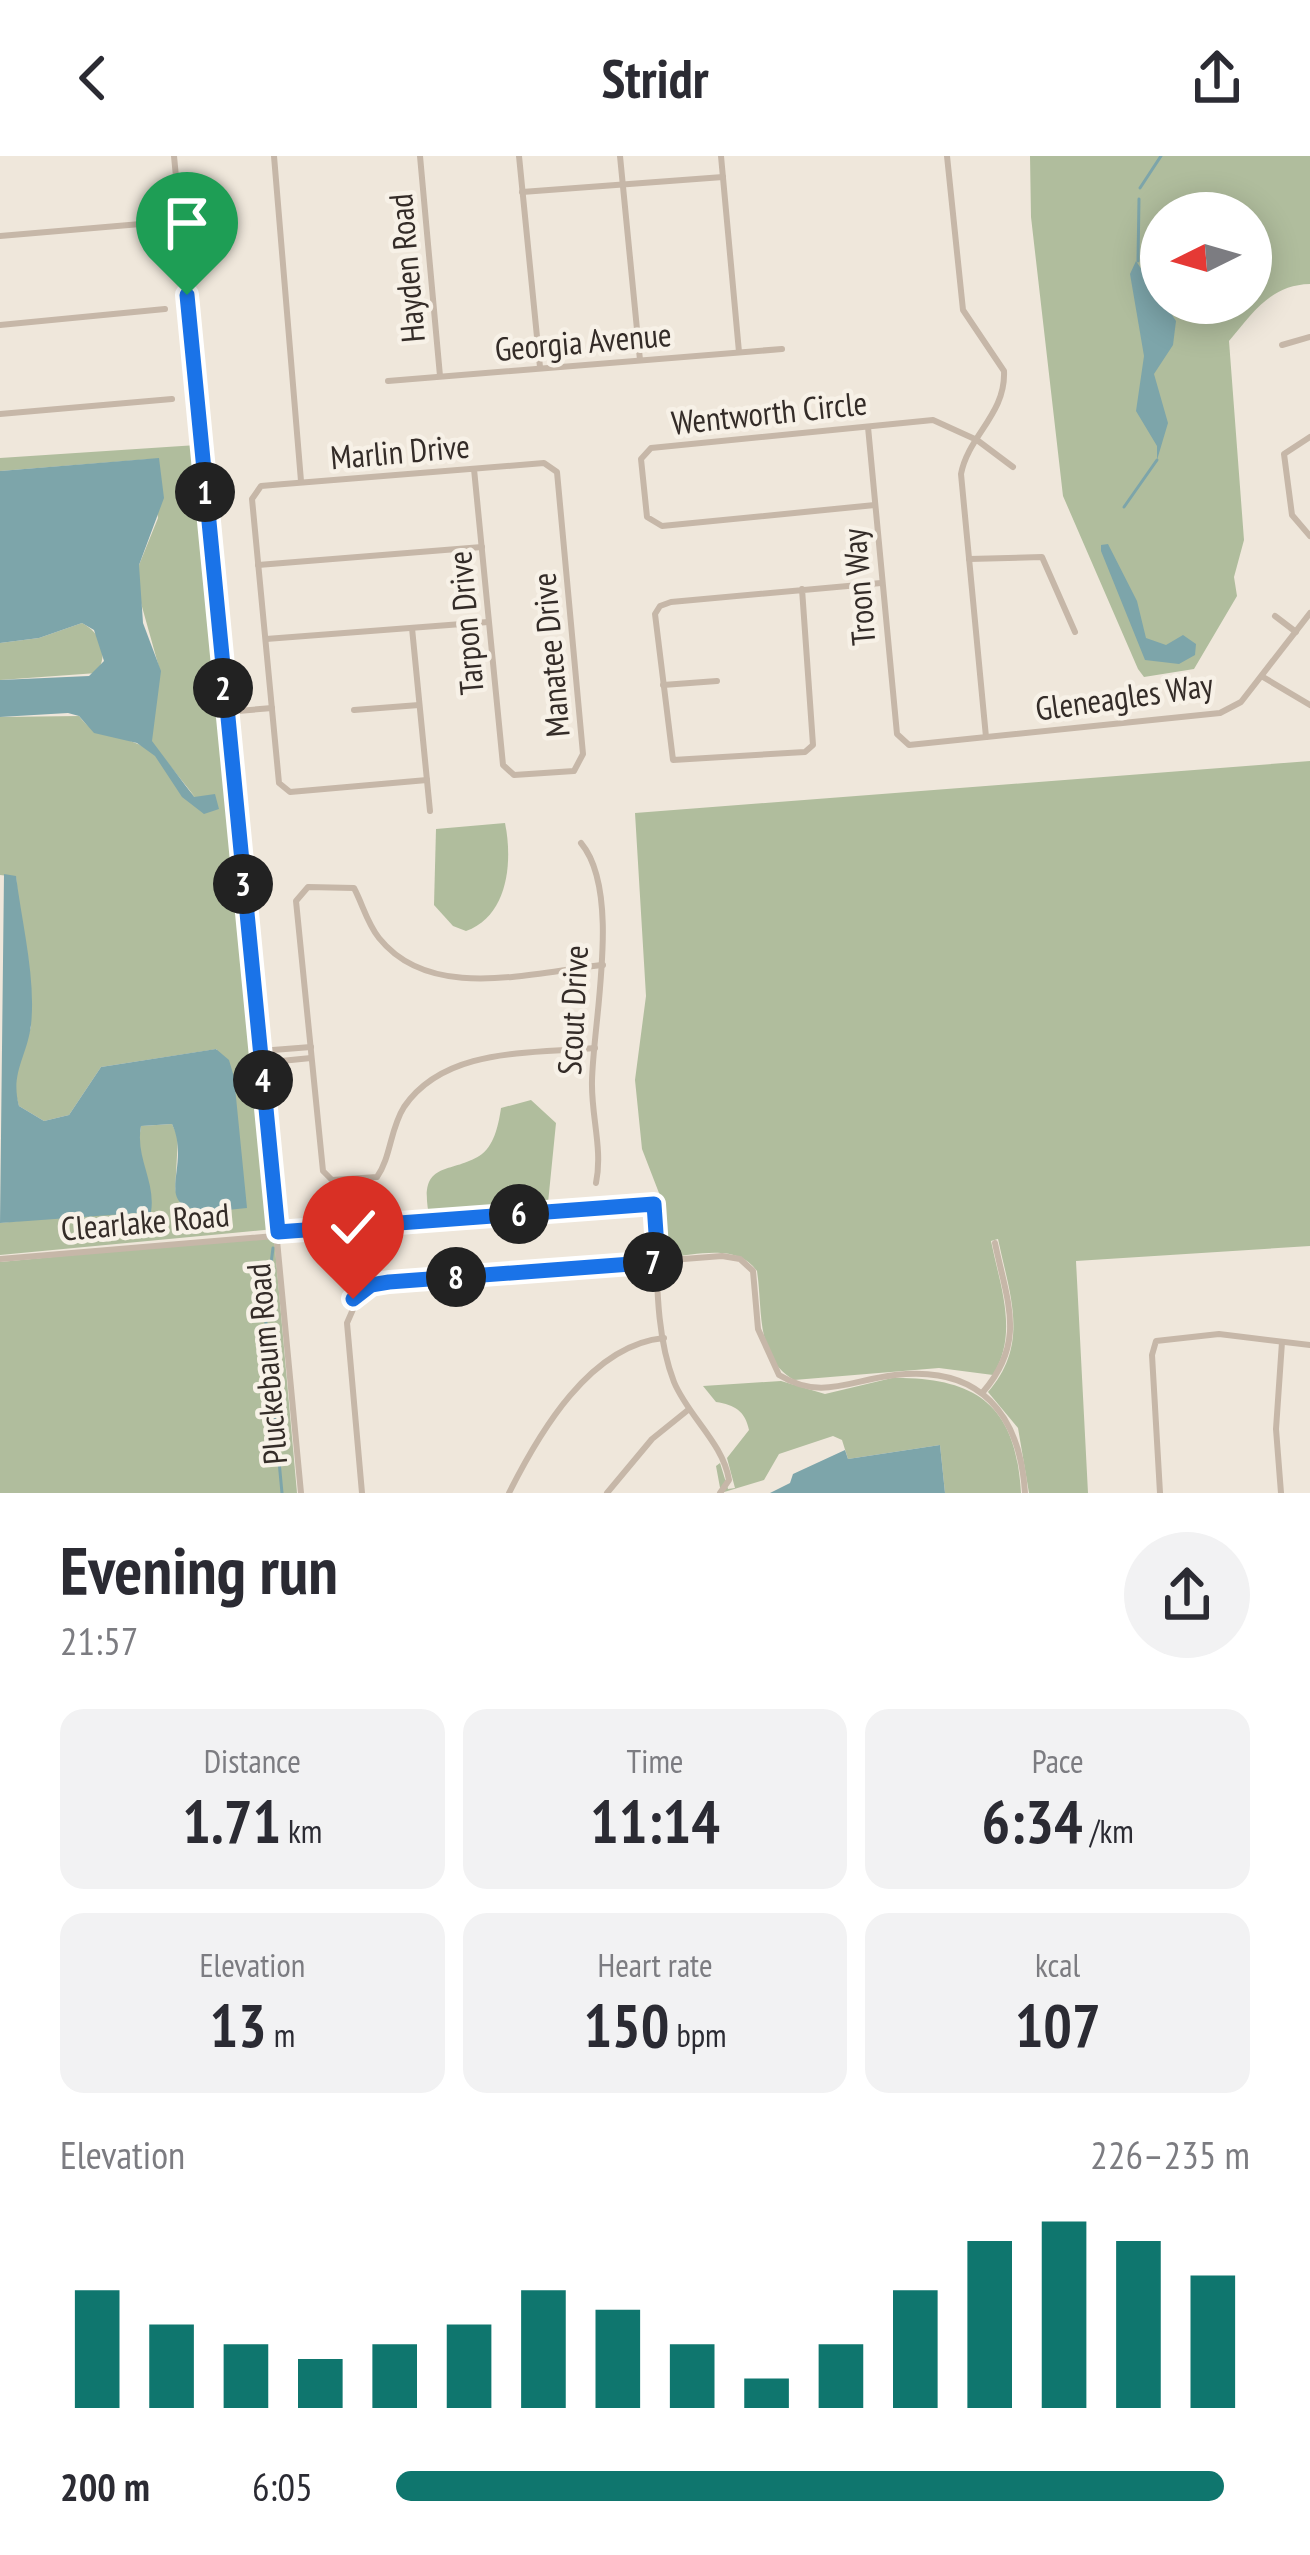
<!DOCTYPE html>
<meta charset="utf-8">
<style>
body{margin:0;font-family:"PT Sans Narrow",sans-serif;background:#f2f2f3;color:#2b2b33;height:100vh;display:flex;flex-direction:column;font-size:45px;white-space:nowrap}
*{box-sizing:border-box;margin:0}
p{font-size:39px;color:#7c7c81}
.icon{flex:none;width:66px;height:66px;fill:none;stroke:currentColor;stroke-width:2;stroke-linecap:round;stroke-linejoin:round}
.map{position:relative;height:1337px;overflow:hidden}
.sheet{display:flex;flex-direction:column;background:#fff;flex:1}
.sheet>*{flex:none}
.needle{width:78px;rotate:265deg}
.controls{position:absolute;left:1140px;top:36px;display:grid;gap:24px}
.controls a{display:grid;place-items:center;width:132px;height:132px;border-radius:50%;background:#fff;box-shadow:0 6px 30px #0003;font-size:60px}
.pin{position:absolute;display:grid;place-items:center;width:102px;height:102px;color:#fff;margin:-123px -51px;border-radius:50% 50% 50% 0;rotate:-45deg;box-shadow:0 0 12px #0007}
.pin .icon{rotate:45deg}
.km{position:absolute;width:60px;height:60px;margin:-30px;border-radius:50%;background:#222;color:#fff;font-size:33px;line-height:60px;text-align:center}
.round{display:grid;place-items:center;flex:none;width:126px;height:126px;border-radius:63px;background:#f2f2f3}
.head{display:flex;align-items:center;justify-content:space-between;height:204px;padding:0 60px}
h1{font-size:66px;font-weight:600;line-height:90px}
.stats{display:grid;grid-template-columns:repeat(3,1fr);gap:18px;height:204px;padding:12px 60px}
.stats div{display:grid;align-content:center;border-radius:24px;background:#f2f2f3;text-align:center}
.stats b{font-size:60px;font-weight:600}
.stats small{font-size:33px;font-weight:400}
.stats p{font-size:33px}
.chart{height:336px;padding:24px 60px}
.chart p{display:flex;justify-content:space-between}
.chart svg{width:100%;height:216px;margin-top:12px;stroke:#0f766e;stroke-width:6}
ul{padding:0 60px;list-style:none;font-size:39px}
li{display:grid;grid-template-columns:192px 144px 1fr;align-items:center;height:90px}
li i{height:30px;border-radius:15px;background:#0f766e}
header{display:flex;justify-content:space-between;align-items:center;height:156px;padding:0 60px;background:#fff;font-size:54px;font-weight:600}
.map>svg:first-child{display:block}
.green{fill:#b0bd9d;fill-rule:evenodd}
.water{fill:#7da5aa}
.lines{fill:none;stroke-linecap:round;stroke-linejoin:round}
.stream{stroke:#7da5aa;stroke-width:3}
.minor{stroke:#c6b7a8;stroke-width:6}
.route-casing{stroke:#fff;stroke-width:24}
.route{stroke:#1a73e8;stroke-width:15}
.labels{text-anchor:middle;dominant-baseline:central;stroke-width:9;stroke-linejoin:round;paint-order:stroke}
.street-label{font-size:33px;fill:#342c28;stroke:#f7f1e7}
</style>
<header><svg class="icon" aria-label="back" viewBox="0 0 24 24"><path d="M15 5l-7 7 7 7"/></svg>Stridr<svg class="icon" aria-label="share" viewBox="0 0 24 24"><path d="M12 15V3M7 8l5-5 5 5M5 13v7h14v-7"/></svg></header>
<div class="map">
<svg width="1310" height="1337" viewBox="0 0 1310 1337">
<rect width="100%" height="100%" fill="#efe7db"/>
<g class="green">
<path d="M1030,0H1310V128C1270,129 1253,157 1229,185L1244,384L1234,421L1237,440L1194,513L1144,521L1138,513L1063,340L1031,61ZM1161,57H1251V147H1161Z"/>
<path d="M197,289L274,1073L0,1099V1067L113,1055L128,1059L141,970L172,968L178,981L175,1036L217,893L101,911L69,959L44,965L19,950L12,925L31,871L16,721L0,719V561L79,560C96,583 114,577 138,588C161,598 178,623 195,641L151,586L160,515L139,440V409L158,362L151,303L0,315V302Z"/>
<path d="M82,467C101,477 109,497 97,517L0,524V487L39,482Z"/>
<path d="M1310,605V1090L1076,1105L1088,1337H1029L1018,1272L988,1236C1030,1188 1010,1140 998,1083L991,1085C1000,1130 1019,1177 993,1219L939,1212L794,1224C755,1201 763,1154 757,1115C737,1087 698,1099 668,1101L664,1050L642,993L635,924L646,840L635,657Z"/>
<path d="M505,667C513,706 508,760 466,775L453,770L434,749L436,673Z"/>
<path d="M531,944L556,967L547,1057L430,1064C416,1001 451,1020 482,998C495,988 499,966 501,952Z"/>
<path d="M274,1080L297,1337H0V1106Z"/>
<path d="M892,1222C978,1221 1016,1250 1021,1337H945L940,1289L848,1303L842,1284L833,1280L779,1298L764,1324L721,1337L716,1310L720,1307L728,1333L735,1332L727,1302L749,1274C745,1255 735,1249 716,1246L703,1230L781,1225L825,1238Z"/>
</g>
<g class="water">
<path d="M1136,105L1176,165L1173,189L1154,218L1168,267L1157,304V290L1136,255L1144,200L1130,118Z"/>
<path d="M159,302L164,342L139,409L143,467L161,515L152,585L194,641L215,638L219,653L204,658L182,641L155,600L137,587L94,577L79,560L68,557L0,561V524L89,520L104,505L94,474L82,467L39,482L0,487V315Z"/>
<path d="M1108,388L1137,445L1146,482L1166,489L1183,479L1196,488L1195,499L1179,508L1145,504L1101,395V389Z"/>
<path d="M4,718L16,720C22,768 36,822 31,869C27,901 10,917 19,950L44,965L69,959L101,911L216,893L229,904L234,921L247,1052C132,1066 196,1019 172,968L141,970C135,1002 156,1025 151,1056L0,1067Z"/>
<path d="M940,1289L945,1337H770L790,1327L793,1318L845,1294L848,1303Z"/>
</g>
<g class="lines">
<g class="stream">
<path d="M1140,32L1161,0"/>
<path d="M1138,105L1139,43"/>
<path d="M1124,351L1157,304"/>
<path d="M273,1092L265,1156L282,1337"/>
</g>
<g class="minor">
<path d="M174,0L301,1337"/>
<path d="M274,0L301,325"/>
<path d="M420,0L440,220"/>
<path d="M519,0L540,211"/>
<path d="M620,0L640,204"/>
<path d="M721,0L739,196"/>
<path d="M947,0L963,154L1004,215C1006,258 968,280 961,318L986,581"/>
<path d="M522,36L723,21"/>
<path d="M0,80L164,66"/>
<path d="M0,169L165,153"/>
<path d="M1282,189L1310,181"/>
<path d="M388,225L782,193"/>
<path d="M0,258L172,243"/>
<path d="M868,271L897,578L909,589L1220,557L1241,546L1310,457"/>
<path d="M1310,281L1284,298L1292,359L1310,380"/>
<path d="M875,349L662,370L647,361L641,303L651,292L933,264L977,284L1013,311"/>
<path d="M969,403L1042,401L1075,476"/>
<path d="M258,409L482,391"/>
<path d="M802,433L813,589L805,596L673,604L655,458L660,450L671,446L881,427"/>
<path d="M1275,460L1296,476"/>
<path d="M412,472L430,655"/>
<path d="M266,483L488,466"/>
<path d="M1263,521L1310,549"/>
<path d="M663,529L717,525"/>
<path d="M354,554L419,549"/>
<path d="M226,556L272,552"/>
<path d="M427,624L290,636L279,627L252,343L261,330C355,322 449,315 544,307L557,316L583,598L574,615L514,619L503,609L474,313"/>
<path d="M581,687C622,736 593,865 592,925C591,960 603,993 596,1027"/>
<path d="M595,892C530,898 445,891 404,951C390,973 391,1001 377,1021L332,1024L323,1015L296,745L308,731L354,732C363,749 367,767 379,782C431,847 532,816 603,809"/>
<path d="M260,895L311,891"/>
<path d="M261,907L311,902"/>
<path d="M0,1103L654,1048C658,1105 653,1172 674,1226C688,1260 723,1287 729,1324L720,1337"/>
<path d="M983,1236C1027,1185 1007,1146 995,1087"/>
<path d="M362,1337L347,1167L361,1135L390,1126L722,1100L740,1103L753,1115L758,1173L779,1219C822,1245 850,1224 895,1219C980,1209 1020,1258 1025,1337"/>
<path d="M509,1337C539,1277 590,1189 664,1182"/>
<path d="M607,1337L652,1283L688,1254"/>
<path d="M1160,1337L1152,1199L1156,1185L1219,1178L1310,1189"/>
<path d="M1281,1337L1276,1273L1282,1186"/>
</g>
</g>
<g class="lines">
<defs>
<path id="route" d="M187,139L278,1076L654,1048L658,1106L389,1126L371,1129L353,1143"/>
</defs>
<use href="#route" class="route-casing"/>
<use href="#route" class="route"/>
</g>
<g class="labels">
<g class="street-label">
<text transform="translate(406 112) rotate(-95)">Hayden Road</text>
<text transform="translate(583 185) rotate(-5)">Georgia Avenue</text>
<text transform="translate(769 256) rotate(-6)">Wentworth Circle</text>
<text transform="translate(400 295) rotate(-5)">Marlin Drive</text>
<text transform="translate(858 431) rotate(-95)">Troon Way</text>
<text transform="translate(465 467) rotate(-95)">Tarpon Drive</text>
<text transform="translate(550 499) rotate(-95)">Manatee Drive</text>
<text transform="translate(1124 540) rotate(-8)">Gleneagles Way</text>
<text transform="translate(572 854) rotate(-87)">Scout Drive</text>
<text transform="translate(145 1065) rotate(-5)">Clearlake Road</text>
<text transform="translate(266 1208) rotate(-95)">Pluckebaum Road</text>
</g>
</g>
</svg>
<div class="controls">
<a><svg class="needle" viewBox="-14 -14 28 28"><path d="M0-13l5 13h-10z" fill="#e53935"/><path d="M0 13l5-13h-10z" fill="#7c7c81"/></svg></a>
</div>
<div class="pin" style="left:187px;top:139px;background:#1e9e55"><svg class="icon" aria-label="arrive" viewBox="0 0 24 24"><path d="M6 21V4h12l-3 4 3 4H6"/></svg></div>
<div class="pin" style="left:353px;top:1143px;background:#d93025"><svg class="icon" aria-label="check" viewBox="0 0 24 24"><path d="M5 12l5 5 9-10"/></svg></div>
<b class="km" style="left:205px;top:336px">1</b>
<b class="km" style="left:223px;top:532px">2</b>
<b class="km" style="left:243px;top:728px">3</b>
<b class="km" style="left:263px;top:924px">4</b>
<b class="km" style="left:519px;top:1058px">6</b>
<b class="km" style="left:653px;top:1106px">7</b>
<b class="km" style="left:456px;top:1121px">8</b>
</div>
<section class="sheet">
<div class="head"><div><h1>Evening run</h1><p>21:57</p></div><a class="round"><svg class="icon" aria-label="share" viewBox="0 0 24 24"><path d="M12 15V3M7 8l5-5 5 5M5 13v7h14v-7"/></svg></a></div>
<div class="stats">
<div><p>Distance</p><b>1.71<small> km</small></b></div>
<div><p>Time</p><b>11:14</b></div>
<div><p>Pace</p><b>6:34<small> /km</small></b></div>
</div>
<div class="stats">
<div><p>Elevation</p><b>13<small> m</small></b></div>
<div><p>Heart rate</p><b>150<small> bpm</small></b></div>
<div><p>kcal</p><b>107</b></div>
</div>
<div class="chart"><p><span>Elevation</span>226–235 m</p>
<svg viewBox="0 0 160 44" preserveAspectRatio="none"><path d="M5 44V20M15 44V27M25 44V31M35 44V34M45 44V31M55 44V27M65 44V20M75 44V24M85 44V31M95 44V38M105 44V31M115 44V20M125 44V10M135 44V6M145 44V10M155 44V17"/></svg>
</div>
<ul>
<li><b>200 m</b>6:05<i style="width:97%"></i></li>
</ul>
</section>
